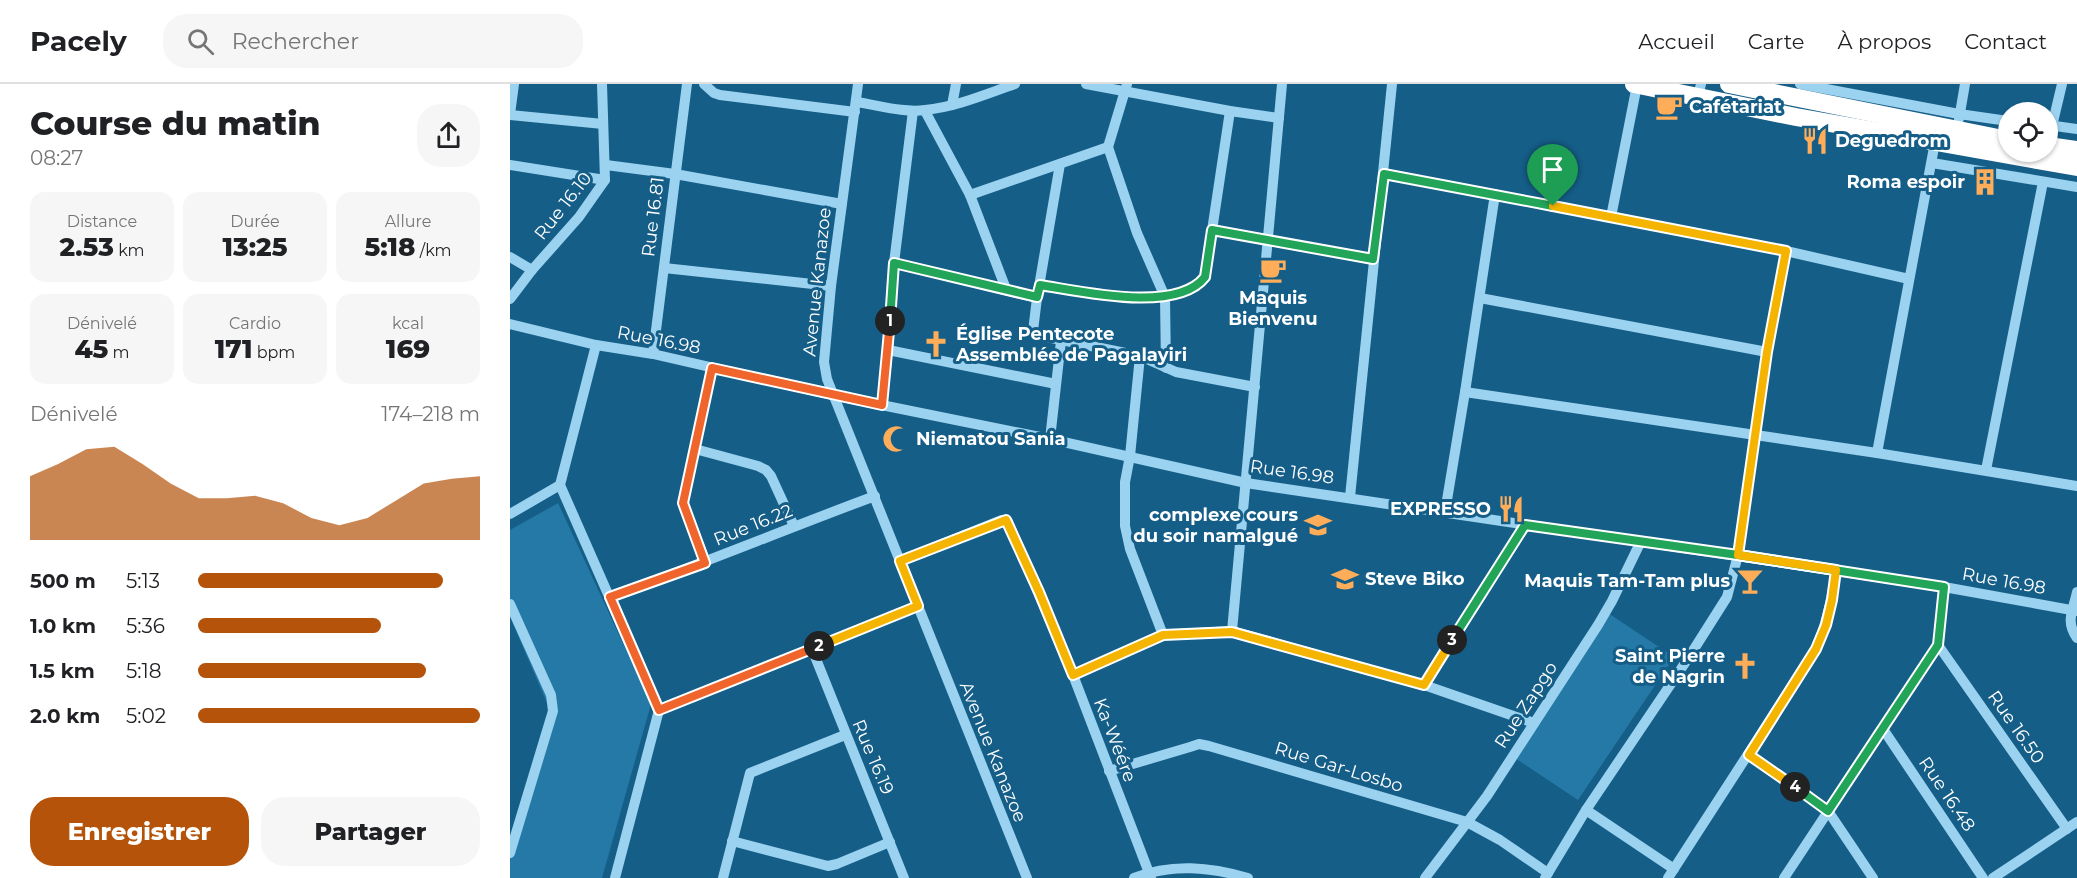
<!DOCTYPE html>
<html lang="fr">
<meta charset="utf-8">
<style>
body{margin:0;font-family:Montserrat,sans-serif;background:#f6f6f6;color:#202124;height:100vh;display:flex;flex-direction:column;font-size:22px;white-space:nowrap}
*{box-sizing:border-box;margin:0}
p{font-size:20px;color:#757577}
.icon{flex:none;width:33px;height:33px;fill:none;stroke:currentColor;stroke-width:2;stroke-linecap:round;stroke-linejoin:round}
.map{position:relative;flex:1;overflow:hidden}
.sheet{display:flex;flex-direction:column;background:#fff;width:510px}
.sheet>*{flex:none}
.tools{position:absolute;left:1488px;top:18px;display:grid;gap:12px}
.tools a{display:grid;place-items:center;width:60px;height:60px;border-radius:50%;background:#fff;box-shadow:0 2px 4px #0004;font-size:30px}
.pin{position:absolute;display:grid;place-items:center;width:51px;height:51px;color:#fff;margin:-62px -26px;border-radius:50% 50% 50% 0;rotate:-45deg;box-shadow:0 0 6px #0007}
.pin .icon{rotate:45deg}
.km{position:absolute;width:30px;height:30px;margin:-15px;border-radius:50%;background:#222;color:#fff;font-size:16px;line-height:30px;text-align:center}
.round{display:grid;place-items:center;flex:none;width:63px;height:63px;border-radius:24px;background:#f6f6f6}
.head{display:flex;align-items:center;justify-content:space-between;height:102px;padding:0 30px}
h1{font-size:33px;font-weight:800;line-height:45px}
.metrics{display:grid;grid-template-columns:repeat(3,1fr);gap:9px;height:102px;padding:6px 30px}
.metrics div{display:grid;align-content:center;border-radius:15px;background:#f6f6f6;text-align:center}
.metrics b{font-size:26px;font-weight:800}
.metrics small{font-size:16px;font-weight:400}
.metrics p{font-size:16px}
.chart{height:168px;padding:12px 30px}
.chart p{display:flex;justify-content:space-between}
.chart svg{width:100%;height:108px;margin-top:6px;fill:#b45309;opacity:.7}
.cta{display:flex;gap:12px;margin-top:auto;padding:12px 30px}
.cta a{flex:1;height:69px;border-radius:24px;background:#b45309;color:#fff;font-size:24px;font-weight:800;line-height:69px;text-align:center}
.cta a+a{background:#f6f6f6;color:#202124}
ul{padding:0 30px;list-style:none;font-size:20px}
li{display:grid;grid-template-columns:96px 72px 1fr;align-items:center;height:45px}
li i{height:15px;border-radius:8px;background:#b45309}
header{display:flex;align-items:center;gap:36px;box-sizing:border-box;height:84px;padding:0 30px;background:#fff;border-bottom:2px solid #e0e0e0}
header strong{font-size:28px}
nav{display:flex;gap:33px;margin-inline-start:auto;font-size:21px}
.search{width:420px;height:54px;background:#f6f6f6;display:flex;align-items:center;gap:15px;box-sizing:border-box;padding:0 21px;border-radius:24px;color:#757577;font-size:22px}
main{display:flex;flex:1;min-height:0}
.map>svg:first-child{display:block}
.green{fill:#2479a6}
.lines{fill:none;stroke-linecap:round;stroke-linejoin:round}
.minor{stroke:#9bd2ef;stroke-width:10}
.highway{stroke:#fff;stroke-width:18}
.split-1-casing{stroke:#fff;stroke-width:12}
.split-2-casing{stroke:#fff;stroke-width:12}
.split-3-casing{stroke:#fff;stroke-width:12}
.split-4-casing{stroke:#fff;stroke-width:12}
.split-5-casing{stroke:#fff;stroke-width:12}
.split-1{stroke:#22a559;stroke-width:8}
.split-2{stroke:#f0652b;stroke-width:8}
.split-3{stroke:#f5b400;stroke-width:8}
.split-4{stroke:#22a559;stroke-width:8}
.split-5{stroke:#f5b400;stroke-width:8}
.labels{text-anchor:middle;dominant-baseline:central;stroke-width:6;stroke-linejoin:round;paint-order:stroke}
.poi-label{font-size:18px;font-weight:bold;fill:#fff;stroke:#155e88;text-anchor:start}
.street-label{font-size:18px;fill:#fff;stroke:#155e88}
</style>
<header>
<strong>Pacely</strong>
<div class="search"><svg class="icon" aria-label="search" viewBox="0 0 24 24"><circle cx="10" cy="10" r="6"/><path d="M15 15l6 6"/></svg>Rechercher</div>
<nav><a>Accueil</a><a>Carte</a><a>À propos</a><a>Contact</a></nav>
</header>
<main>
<section class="sheet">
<div class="head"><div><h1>Course du matin</h1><p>08:27</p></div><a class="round"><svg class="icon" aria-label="share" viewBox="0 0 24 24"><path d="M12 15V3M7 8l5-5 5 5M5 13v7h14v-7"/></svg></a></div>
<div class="metrics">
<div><p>Distance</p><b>2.53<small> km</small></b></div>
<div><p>Durée</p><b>13:25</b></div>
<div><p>Allure</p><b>5:18<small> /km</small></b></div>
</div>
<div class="metrics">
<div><p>Dénivelé</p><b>45<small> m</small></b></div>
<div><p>Cardio</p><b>171<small> bpm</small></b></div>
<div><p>kcal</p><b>169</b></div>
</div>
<div class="chart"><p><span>Dénivelé</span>174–218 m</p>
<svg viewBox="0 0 160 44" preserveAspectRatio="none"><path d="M0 44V18L10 13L20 7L30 6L40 13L50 21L60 27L70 27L80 26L90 29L100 35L110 38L120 35L130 28L140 21L150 19L160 18V44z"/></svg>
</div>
<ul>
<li><b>500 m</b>5:13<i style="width:87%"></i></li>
<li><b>1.0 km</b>5:36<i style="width:65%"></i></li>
<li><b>1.5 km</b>5:18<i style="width:81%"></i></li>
<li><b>2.0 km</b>5:02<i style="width:100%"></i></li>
</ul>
<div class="cta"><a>Enregistrer</a><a>Partager</a></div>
</section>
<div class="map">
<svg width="1567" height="794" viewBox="0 0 1567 794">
<rect width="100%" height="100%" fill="#155e88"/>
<g class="green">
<path d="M48,419L141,620L92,794H0V766L40,626L0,533V446Z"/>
<path d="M1098,529L1164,573L1068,716L1002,672Z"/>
</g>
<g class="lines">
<g class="minor">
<path d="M194,0L204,9L210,11L345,28"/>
<path d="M348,0L321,202L314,278L317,295L517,794"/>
<path d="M576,0L720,27L769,34"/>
<path d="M617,0L598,63L627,149L655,213L656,284"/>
<path d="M1290,0L1449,30L1498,37"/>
<path d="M1188,12L1191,0"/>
<path d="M346,18C368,21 393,29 415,26C446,23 476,10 505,0"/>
<path d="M442,21L446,0"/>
<path d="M415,27L460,111L496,205"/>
<path d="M0,30L4,0"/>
<path d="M0,31L93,40"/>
<path d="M1449,35L1455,0"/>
<path d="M1538,41L1567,45"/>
<path d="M1542,42L1552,0"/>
<path d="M1422,79L1567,103"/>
<path d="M550,80L527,214L523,247L527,251L630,272"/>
<path d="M0,81L95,96"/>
<path d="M96,81L165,90L332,120"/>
<path d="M874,90L1276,167L1399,195"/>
<path d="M460,111L598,63"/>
<path d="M1101,133L1127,1"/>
<path d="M702,146L863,175"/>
<path d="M0,173L22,186"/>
<path d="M384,179L527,214"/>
<path d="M154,184L321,202"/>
<path d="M530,201C571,207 665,230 695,193L720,27"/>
<path d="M970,214L1257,268"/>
<path d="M0,215L22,186L69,133L95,96L92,0"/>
<path d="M0,240L86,261L143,270L322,311L540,355L736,399L1434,503L1567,527"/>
<path d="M86,261L50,401L149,626L105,794"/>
<path d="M378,266L546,300"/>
<path d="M143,270L177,0"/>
<path d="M955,308L1367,369L1567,402"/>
<path d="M372,321L378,266L384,179L403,27"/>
<path d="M540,355L551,257"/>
<path d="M185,365L248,382L256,386L261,392L284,442"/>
<path d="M1367,369L1425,58"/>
<path d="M1476,386L1533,98"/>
<path d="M840,413L882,0"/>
<path d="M935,428L955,308L985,110"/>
<path d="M0,430L50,401"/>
<path d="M390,477L492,436L498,438L563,591L641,794"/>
<path d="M196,479L173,419L202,284"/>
<path d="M1567,508C1563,527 1555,537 1567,554"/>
<path d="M100,513C189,481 276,445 365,412"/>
<path d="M0,520L41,611L43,627L0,769"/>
<path d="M722,547L772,0"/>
<path d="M653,551L620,465L615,442V398L620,372L630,272L666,288L745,303"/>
<path d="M1428,561L1557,745"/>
<path d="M302,565L394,794"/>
<path d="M563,591L653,551L722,547L914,601L1024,639"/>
<path d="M914,601L1015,442"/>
<path d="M149,626L408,522"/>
<path d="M1373,645L1473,794"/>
<path d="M1239,671L1318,727L1363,794"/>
<path d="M599,687L680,663L689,660L699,662L957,738L990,756L1038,789"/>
<path d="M1076,726L1164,785"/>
<path d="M222,757L318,782L327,780L380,758"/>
<path d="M213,794L240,689L335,651"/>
<path d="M624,794C662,779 700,783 738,794"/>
<path d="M915,794L977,712L1088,541L1102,517L1131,457"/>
<path d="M1035,794L1076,726L1179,573L1217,513L1228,471L1257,268L1276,167"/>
<path d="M1158,794L1306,565C1317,539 1322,514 1326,487"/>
<path d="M1274,794L1428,561L1434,503"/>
<path d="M1483,794L1567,738"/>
</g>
<g class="highway">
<path d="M1124,0L1286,33L1567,83"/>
<path d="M1219,0L1498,56"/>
<path d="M1538,62L1567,66"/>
</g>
</g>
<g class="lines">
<defs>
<path id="split-1" d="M380,237L384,179L527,213L530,201C570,207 666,230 695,193L702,146L863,175L874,90L1043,122"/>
<path id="split-2" d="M309,562L149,626L100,513L195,479L173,419L202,284L372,321L380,237"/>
<path id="split-3" d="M309,562L408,522L390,477L496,436L529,508L563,591L653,551L722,548L914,601L942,556"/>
<path id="split-4" d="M942,556L1015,441L1228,471L1434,503L1428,561L1318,727L1285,703"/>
<path id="split-5" d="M1043,122L1276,167L1257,268L1228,471L1326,486L1322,516L1316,541L1306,565L1239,671L1285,703"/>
</defs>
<use href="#split-1" class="split-1-casing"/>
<use href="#split-2" class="split-2-casing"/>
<use href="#split-3" class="split-3-casing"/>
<use href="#split-4" class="split-4-casing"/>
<use href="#split-5" class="split-5-casing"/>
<use href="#split-1" class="split-1"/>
<use href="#split-2" class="split-2"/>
<use href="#split-3" class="split-3"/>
<use href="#split-4" class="split-4"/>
<use href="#split-5" class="split-5"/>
</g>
<defs>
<symbol id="cafe-bare" viewBox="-9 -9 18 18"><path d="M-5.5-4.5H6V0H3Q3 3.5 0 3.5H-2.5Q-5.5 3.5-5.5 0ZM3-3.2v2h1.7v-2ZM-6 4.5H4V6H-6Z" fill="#ffad59" stroke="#155e88" stroke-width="2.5" paint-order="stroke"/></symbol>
<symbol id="restaurant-bare" viewBox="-9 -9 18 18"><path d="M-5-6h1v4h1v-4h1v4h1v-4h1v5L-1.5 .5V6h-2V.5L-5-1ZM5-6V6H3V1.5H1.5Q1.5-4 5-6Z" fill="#ffad59" stroke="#155e88" stroke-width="2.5" paint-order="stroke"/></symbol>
<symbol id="building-bare" viewBox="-9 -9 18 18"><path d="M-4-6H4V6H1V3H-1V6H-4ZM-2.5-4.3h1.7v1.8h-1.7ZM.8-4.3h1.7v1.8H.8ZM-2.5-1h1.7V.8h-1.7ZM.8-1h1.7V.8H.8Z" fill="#ffad59" stroke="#155e88" stroke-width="2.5" paint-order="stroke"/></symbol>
<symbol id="church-bare" viewBox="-9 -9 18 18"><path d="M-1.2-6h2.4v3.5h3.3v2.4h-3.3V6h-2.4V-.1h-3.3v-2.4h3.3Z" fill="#ffad59" stroke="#155e88" stroke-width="2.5" paint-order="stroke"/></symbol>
<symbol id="mosque-bare" viewBox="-9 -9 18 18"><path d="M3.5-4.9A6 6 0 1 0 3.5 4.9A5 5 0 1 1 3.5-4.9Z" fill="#ffad59" stroke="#155e88" stroke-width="2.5" paint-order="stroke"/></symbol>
<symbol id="school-bare" viewBox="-9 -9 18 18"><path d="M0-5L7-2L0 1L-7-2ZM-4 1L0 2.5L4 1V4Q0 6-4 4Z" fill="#ffad59" stroke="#155e88" stroke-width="2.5" paint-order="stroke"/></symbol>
<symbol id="bar-bare" viewBox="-9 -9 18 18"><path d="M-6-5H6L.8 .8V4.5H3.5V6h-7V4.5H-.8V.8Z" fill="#ffad59" stroke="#155e88" stroke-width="2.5" paint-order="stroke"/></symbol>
</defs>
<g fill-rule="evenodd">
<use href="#cafe-bare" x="1140" y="4" width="38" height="38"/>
<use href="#restaurant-bare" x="1286" y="38" width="38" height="38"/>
<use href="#building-bare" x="1456" y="79" width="38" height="38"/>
<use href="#cafe-bare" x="744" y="167" width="38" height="38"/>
<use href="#church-bare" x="407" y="241" width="38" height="38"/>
<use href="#mosque-bare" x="367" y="336" width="38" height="38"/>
<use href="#restaurant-bare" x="982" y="406" width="38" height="38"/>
<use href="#school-bare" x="789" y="422" width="38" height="38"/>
<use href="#school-bare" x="816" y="476" width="38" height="38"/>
<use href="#bar-bare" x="1221" y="478" width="38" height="38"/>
<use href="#church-bare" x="1216" y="563" width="38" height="38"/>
</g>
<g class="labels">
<g class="poi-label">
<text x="1179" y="23">Cafétariat</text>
<text x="1325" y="57">Deguedrom</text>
<text x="1455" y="98" text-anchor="end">Roma espoir</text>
<text x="763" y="214" text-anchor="middle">Maquis<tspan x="763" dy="21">Bienvenu</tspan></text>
<text x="446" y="250">Église Pentecote<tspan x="446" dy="21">Assemblée de Pagalayiri</tspan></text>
<text x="406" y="355">Niematou Sania</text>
<text x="981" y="425" text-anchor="end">EXPRESSO</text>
<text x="788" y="431" text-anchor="end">complexe cours<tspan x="788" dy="21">du soir namalgué</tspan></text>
<text x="855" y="495">Steve Biko</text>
<text x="1220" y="497" text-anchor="end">Maquis Tam-Tam plus</text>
<text x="1215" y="572" text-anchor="end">Saint Pierre<tspan x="1215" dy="21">de Nagrin</tspan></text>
</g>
<g class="street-label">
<text transform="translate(53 122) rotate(-52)">Rue 16.10</text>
<text transform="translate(143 133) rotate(-83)">Rue 16.81</text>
<text transform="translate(307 198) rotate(-84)">Avenue Kanazoe</text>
<text transform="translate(149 256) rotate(11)">Rue 16.98</text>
<text transform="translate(782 388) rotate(8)">Rue 16.98</text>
<text transform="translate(243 441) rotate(-22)">Rue 16.22</text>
<text transform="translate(1494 497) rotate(10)">Rue 16.98</text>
<text transform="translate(1016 621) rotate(-57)">Rue Zapgo</text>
<text transform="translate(1506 643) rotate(55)">Rue 16.50</text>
<text transform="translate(605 656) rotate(69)">Ka-Wéére</text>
<text transform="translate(483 668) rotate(68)">Avenue Kanazoe</text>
<text transform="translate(363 673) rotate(67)">Rue 16.19</text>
<text transform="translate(829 683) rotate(17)">Rue Gar-Losbo</text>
<text transform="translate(1437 710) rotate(56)">Rue 16.48</text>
</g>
</g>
</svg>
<div class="tools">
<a><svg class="icon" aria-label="locate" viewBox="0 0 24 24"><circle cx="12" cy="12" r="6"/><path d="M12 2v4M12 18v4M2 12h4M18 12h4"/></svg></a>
</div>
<div class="pin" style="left:1043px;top:122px;background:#1e9e55"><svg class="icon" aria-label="arrive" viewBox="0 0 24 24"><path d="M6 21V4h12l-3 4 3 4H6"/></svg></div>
<b class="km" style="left:380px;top:237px">1</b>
<b class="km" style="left:309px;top:562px">2</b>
<b class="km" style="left:942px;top:556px">3</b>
<b class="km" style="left:1285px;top:703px">4</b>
</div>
</main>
